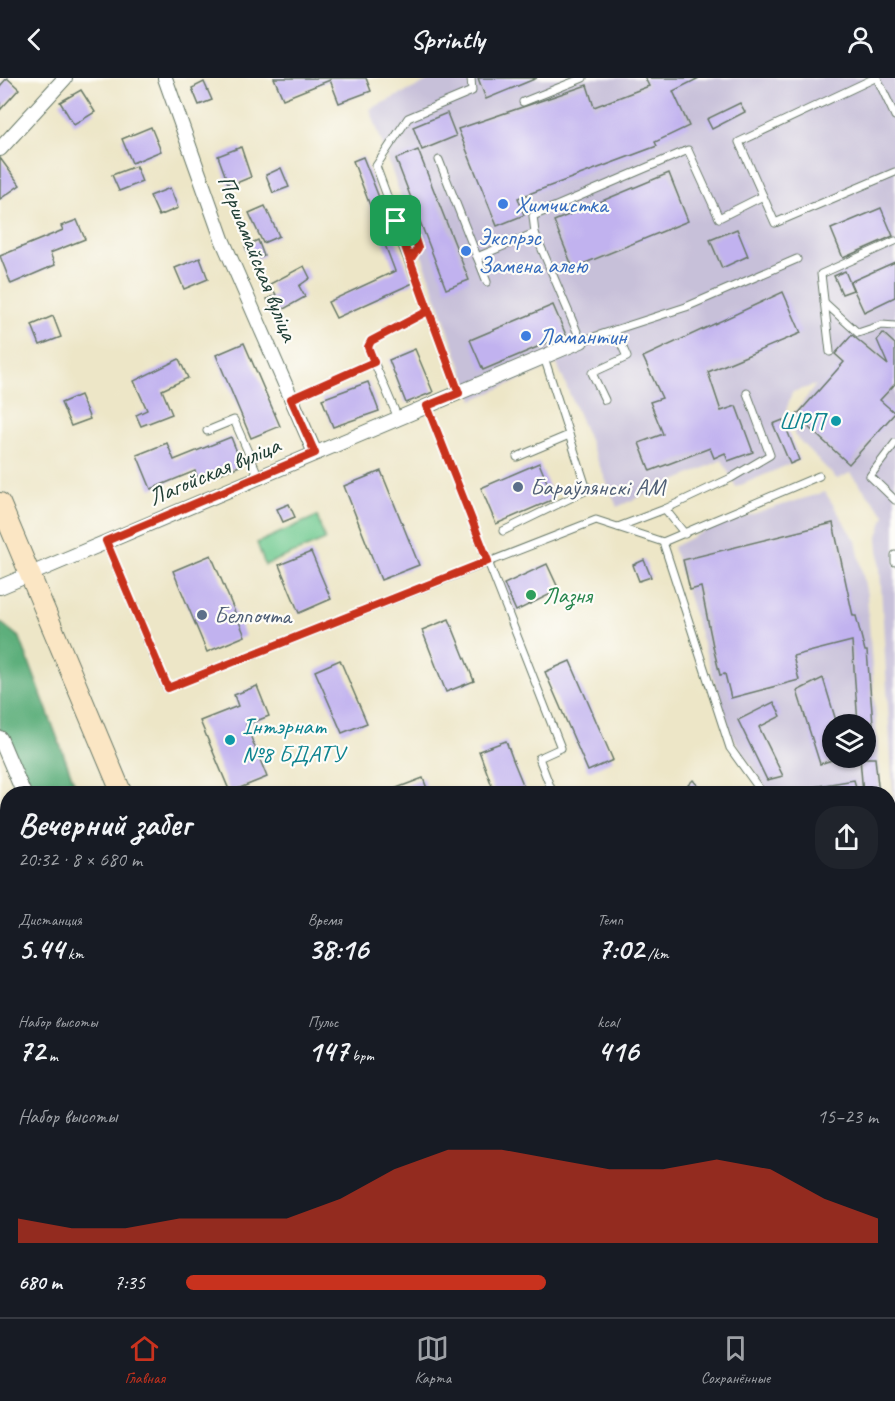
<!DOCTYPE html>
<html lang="ru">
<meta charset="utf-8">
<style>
body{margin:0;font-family:Caveat,sans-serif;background:#20242c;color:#f1f3f6;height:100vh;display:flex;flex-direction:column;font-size:22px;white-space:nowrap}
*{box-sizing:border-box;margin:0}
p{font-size:20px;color:#9ea1a6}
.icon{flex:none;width:33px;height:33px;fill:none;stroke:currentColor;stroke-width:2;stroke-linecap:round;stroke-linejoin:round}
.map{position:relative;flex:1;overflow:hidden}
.side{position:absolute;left:0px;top:708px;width:896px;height:531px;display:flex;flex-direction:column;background:#171b24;border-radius:24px 24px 0 0;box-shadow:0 2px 4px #0004}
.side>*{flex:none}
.fabs{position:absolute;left:822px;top:636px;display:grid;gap:12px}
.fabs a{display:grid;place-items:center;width:54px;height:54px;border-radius:50%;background:#171b24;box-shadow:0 2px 4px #0004;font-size:30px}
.pin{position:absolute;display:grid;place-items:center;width:51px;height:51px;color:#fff;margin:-26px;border-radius:12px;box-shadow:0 3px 9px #0006}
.round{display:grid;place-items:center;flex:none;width:63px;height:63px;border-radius:24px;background:#20242c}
.headline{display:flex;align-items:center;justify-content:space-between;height:102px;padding:0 18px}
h1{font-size:33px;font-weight:800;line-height:45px}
.metrics{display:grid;grid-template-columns:repeat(3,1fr);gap:9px;height:102px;padding:6px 18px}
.metrics div{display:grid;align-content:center}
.metrics b{font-size:30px;font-weight:800}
.metrics small{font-size:16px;font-weight:400}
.metrics p{font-size:16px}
.chart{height:168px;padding:12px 18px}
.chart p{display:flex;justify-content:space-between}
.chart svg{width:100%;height:108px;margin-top:6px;fill:#c8321e;opacity:.7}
ul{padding:0 18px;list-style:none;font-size:20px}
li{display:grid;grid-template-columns:96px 72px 1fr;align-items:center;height:45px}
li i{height:15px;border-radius:8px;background:#c8321e}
header{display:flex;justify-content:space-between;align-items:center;height:78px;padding:0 18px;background:#171b24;font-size:27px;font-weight:800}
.menu{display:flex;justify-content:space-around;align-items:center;height:84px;border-top:2px solid #363941;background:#171b24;font-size:16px;color:#9ea1a6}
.menu a{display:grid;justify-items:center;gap:3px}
.menu .current{color:#c8321e}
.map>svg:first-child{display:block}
.built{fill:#e5d3f1}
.industrial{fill:#c7c0d9;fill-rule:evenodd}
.green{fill:#72cb92;stroke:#488463;stroke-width:1.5}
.forest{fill:#5daf7c;stroke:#3e7658;stroke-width:1.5}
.building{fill:#c1b2ef}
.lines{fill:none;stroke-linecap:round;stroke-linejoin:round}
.lane-casing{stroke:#677867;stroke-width:9}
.street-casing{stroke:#677867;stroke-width:16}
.secondary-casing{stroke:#677867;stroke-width:22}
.lane{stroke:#fff;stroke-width:7}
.street{stroke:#fff;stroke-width:14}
.secondary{stroke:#fbe6c4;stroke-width:20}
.route-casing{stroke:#fff;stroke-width:12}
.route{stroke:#c8321e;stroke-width:8}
.shop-dot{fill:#3f7fe0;stroke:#fdfcf7;stroke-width:2}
.culture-dot{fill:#0f9aa8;stroke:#fdfcf7;stroke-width:2}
.service-dot{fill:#5c6f8a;stroke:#fdfcf7;stroke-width:2}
.leisure-dot{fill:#2e9e5b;stroke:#fdfcf7;stroke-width:2}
.labels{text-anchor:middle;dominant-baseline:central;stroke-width:4.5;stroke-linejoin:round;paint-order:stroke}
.shop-label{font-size:24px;fill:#366cbe;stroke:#fdfcf7;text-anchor:start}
.street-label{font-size:24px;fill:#1f3d34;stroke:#fdfcf7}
.culture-label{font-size:24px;fill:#0d838f;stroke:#fdfcf7;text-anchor:end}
.service-label{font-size:24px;fill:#4e5e75;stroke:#fdfcf7;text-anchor:start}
.leisure-label{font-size:24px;fill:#27864d;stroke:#fdfcf7;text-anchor:start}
</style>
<header><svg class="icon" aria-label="back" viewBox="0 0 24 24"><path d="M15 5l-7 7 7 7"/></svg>Sprintly<svg class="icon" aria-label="person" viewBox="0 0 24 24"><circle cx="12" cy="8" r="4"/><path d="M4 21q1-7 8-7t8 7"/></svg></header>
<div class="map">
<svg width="895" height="1239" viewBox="0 0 895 1239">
<rect width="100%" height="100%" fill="#fdfcf7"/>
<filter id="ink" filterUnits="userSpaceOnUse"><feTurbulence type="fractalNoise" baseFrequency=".0167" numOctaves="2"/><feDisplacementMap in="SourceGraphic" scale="12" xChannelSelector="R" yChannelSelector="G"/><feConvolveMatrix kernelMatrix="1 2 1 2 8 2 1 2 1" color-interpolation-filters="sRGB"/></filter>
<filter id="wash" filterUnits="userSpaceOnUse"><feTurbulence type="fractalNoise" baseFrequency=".008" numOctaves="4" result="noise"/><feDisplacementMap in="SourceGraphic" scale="24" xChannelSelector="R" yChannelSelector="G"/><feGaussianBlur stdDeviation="1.35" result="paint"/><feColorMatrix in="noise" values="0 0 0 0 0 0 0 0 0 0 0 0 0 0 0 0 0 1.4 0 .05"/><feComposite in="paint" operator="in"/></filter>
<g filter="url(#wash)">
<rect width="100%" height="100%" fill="#ede6c7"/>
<path class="built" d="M634,1232H858L860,1239H637Z"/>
<g class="industrial">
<path d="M435,0H895V747L878,458L885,437L850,395L837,401L794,357L793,337L816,307L792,314L783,342L799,382L736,409L722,382L617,429L557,286L473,322L370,31Z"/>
<path d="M825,414L856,463L867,517L881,715L768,714L731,656L673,469L714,448ZM832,646H866V680H832Z"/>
</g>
<path class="green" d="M317,438L325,462L265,487L257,465Z"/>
<g class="forest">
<path d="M0,544L20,560L78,715H24L0,652Z"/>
<path d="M163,1232H230L231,1239H164Z"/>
<path d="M436,1232H490L498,1239H433Z"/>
</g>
<g id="blocks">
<g class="building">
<path d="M7,0L19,11L0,32V8Z"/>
<path d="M274,0H366L371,13L339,25L330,2L283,21Z"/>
<path d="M478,0H537L486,21Z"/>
<path d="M645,0H699L673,13L689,48L655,64L657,68L518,120L524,137L497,148L458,51L587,7L594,29L649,8Z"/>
<path d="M204,4L212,22L199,27L192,10Z"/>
<path d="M81,12L95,34L74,47L60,24Z"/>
<path d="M740,25L745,34L712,51L707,41Z"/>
<path d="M447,35L456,58L422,72L413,49Z"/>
<path d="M151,49L161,73L132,85L122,61Z"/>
<path d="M241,69L251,99L229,108L218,78Z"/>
<path d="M418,72L469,202L446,211L396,81Z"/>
<path d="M363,79L413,205L336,240L328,224L395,193L353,83Z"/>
<path d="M0,80L20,107L0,121Z"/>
<path d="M136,88L142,104L119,113L112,97Z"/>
<path d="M281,90L289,109L273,115L266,97Z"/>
<path d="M669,95L688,143L573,190L554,143Z"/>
<path d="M170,110L178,130L159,138L150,118Z"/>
<path d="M265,128L279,158L263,165L249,135Z"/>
<path d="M881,130L893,158L843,180L831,151Z"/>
<path d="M77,142L85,161L50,175L55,187L11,206L0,178L63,152L61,148Z"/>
<path d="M737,151L748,178L722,190L710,162Z"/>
<path d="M258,162L264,178L251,183L245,168Z"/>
<path d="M200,180L208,201L184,211L175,190Z"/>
<path d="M895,184V219L864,234L850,204Z"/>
<path d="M304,188L310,200L299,208L305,219L275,236L267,221L276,217L270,206Z"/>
<path d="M845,193L853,212L842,216L834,198Z"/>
<path d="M783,214L801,255L708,294L721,333L736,328L753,374L728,383L725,375L714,380L710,370L650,393L639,365L663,356L650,324L662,320L643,279Z"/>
<path d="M553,227L566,257L483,292L470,262Z"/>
<path d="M53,238L61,259L40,267L32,247Z"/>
<path d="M883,255L895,266V306L880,322L895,335L849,386L796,338L844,284L835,276L852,257L888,287L877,262Z"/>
<path d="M244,265L280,348L251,360L216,277Z"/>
<path d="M415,271L433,314L406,325L389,282Z"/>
<path d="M179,281L188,300L162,312L172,336L141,348L136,337L147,332L134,303Z"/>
<path d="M368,304L379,333L333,349L322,321Z"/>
<path d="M80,317L90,341L71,348L61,325Z"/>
<path d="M783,342L799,382L790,386L773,346Z"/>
<path d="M231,359L242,387L199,404L195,393L151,411L137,377L167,365L174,382Z"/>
<path d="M539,385L554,421L496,446L481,410Z"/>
<path d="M381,393L419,487L381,502L344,408Z"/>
<path d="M289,426L295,439L283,444L277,431Z"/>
<path d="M833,445L853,538H856L865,573H867L873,646H858L852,563L793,578L799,602L731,620L725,596L720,597L714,573L701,509L690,512L683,482Z"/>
<path d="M311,474L331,521L299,535L279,487Z"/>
<path d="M211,477L245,558L207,574L173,493Z"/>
<path d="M644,482L651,499L639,503L633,487Z"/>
<path d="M547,486L559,512L516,533L504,506Z"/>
<path d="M449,541L474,603L446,614L422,552Z"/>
<path d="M340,582L367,645L342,655L315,593Z"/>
<path d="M570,583L613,682L588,693L545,594Z"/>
<path d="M823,600L837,646H832V682L820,686L797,613Z"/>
<path d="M257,608L269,638L246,647L267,699L230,714L200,643L238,628L234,617Z"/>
<path d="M774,624L781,638L759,649L783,698L767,702L738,642Z"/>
<path d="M506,663L513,682L527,716H495L479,673Z"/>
<path d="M860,680H875L879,716H863Z"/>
<path d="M423,700L429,716H386V714Z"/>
<path d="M693,702L705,716H679Z"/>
<path d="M854,702L858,716H813V709Z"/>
</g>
</g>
</g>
<g filter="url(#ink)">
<use href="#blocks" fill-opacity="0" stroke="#677867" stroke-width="1.5"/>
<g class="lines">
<defs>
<g id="lane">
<path d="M875,0L739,64L775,145L895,94"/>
<path d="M877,0L895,38"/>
<path d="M523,24L583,0"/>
<path d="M439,82L487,204"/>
<path d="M763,118L719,140L688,72L533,138L535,155L581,263L686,229L797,181"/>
<path d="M396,143L403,141L409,144L418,170L410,182"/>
<path d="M477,179L535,155"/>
<path d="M824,224L858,255L882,247L895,248"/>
<path d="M830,274L821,196L895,163"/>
<path d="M374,284L398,340"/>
<path d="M459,314L376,88L408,40L472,13L471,0"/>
<path d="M291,321L374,284L368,269L371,263L428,233"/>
<path d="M605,322L592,295L627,279L615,252"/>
<path d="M427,328L561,670L539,680L553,716"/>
<path d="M207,353L234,342L259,399"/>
<path d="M895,365L870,398L895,422"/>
<path d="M517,379L569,357"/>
<path d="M618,449L665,431"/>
<path d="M503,453L587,412L544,279"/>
<path d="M685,456L665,431L731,400L770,377L747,315"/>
<path d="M106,463L167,610L596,442L663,464L819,398"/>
<path d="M663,464L730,670L763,716"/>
<path d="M895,477V484"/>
<path d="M0,1206L4,1228L16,1239"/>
<path d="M814,1232L816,1239"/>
<path d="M875,1232L878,1239"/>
<path d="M94,1239L138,1232"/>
</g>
<g id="street">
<path d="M165,0L222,161L315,375"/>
<path d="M0,71L65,0"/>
<path d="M0,509L581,263"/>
<path d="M0,660L24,716"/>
<path d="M199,1232L200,1239"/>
</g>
<g id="secondary">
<path d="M0,425L122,716"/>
<path d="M888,884L895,882"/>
<path d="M274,1232L275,1239"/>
</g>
</defs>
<use href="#lane" class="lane-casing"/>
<use href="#street" class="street-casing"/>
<use href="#secondary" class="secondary-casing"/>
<use href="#lane" class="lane"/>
<use href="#street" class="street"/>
<use href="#secondary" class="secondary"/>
</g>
</g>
<g class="lines" filter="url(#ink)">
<defs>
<path id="route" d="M396,143L428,233L371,263L368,269L374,284L291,321L315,375L106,463L168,610L488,483L427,328L459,315L410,182L418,170L409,144L403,141L396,143"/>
</defs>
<use href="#route" class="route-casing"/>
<use href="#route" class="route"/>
</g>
<g class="shop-dot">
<circle cx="503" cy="126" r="6"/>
<circle cx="466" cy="173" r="6"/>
<circle cx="526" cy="258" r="6"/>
</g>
<g class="culture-dot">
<circle cx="836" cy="343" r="6"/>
<circle cx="230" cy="662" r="6"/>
</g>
<g class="service-dot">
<circle cx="518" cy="409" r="6"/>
<circle cx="202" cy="537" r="6"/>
</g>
<circle class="leisure-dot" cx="531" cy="517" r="6"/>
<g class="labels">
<g class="shop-label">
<text x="515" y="126">Химчистка</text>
<text x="478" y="159">Экспрэс<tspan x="478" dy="28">Замена алею</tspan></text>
<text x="538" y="258">Ламантин</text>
</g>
<g class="street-label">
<text transform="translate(258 180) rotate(68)">Першамайская вуліца</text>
<text transform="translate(214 393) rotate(-23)">Лагойская вуліца</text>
</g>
<g class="culture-label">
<text x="824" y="343">ШРП</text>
<text x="242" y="648" text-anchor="start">Інтэрнат<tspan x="242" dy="28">№8 БДАТУ</tspan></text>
</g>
<g class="service-label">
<text x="530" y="409">Бараўлянскі АМ</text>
<text x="214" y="537">Белпочта</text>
</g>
<g class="leisure-label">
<text x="543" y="517">Лазня</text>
</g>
</g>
</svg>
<div class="fabs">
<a><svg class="icon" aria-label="layers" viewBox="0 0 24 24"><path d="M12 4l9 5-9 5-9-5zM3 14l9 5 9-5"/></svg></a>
</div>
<div class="pin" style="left:396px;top:143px;background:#1e9e55"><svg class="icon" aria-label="arrive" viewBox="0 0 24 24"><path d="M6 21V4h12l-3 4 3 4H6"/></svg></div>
<section class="side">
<div class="headline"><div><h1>Вечерний забег</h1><p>20:32 · 8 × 680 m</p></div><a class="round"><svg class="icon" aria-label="share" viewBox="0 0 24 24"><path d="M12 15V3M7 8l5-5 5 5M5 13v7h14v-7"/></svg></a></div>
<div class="metrics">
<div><p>Дистанция</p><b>5.44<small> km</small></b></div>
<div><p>Время</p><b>38:16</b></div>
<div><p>Темп</p><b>7:02<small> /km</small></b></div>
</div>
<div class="metrics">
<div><p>Набор высоты</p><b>72<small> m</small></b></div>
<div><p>Пульс</p><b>147<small> bpm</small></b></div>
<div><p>kcal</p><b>416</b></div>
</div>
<div class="chart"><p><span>Набор высоты</span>15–23 m</p>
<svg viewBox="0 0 160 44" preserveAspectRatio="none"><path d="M0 44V34L10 38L20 38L30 34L40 34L50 34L60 26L70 14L80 6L90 6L100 10L110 14L120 14L130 10L140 14L150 26L160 34V44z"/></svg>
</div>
<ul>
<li><b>680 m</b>7:35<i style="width:52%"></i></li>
</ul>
</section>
</div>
<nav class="menu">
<a class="current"><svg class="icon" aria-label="home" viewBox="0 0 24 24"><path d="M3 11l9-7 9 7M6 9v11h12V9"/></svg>Главная</a>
<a><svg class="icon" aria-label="map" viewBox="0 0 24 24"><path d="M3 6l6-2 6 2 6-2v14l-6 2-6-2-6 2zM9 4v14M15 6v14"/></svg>Карта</a>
<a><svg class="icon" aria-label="saved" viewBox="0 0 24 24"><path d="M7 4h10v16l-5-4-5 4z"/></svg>Сохранённые</a>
</nav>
